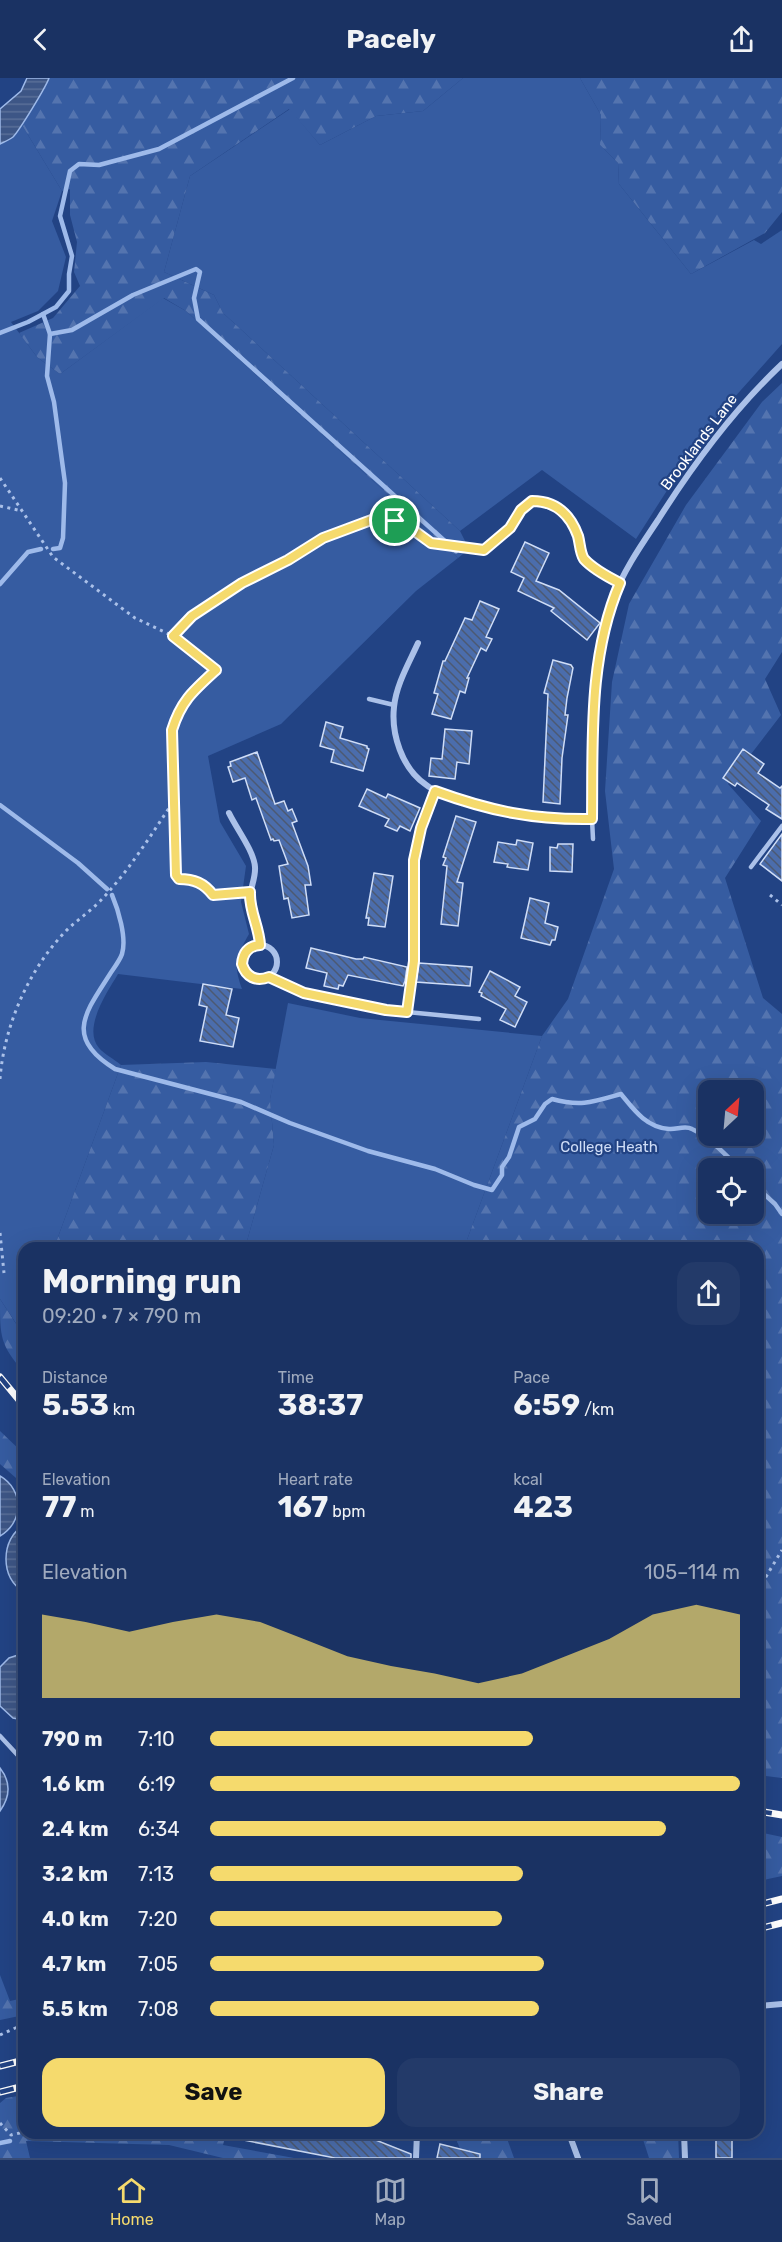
<!DOCTYPE html>
<meta charset="utf-8">
<style>
body{margin:0;font-family:Rubik,sans-serif;background:#233a69;color:#f1f3f6;height:100vh;display:flex;flex-direction:column;font-size:22px;white-space:nowrap}
*{box-sizing:border-box;margin:0}
p{font-size:20px;color:#9faabe}
.icon{flex:none;width:33px;height:33px;fill:none;stroke:currentColor;stroke-width:2;stroke-linecap:round;stroke-linejoin:round}
.map{position:relative;flex:1;overflow:hidden}
.panel{position:absolute;left:18px;top:1164px;width:746px;height:897px;display:flex;flex-direction:column;background:#1a3263;border-radius:18px;box-shadow:0 6px 24px #0002,0 0 0 2px #384d78}
.panel>*{flex:none}
.needle{width:39px;rotate:26deg}
.tools{position:absolute;left:698px;top:1002px;display:grid;gap:12px}
.tools a{display:grid;place-items:center;width:66px;height:66px;border-radius:12px;background:#1a3263;box-shadow:0 6px 24px #0002,0 0 0 2px #384d78;font-size:30px}
.pin{position:absolute;display:grid;place-items:center;width:51px;height:51px;color:#fff;margin:-26px;border:3px solid #fff;border-radius:50%;box-shadow:0 2px 6px #0007}
.round{display:grid;place-items:center;flex:none;width:63px;height:63px;border-radius:18px;background:#233a69}
.summary{display:flex;align-items:center;justify-content:space-between;height:102px;padding:0 24px}
h1{font-size:33px;font-weight:700;line-height:45px}
.metrics{display:grid;grid-template-columns:repeat(3,1fr);gap:9px;height:102px;padding:6px 24px}
.metrics div{display:grid;align-content:center}
.metrics b{font-size:30px;font-weight:700}
.metrics small{font-size:16px;font-weight:400}
.metrics p{font-size:16px}
.chart{height:168px;padding:12px 24px}
.chart p{display:flex;justify-content:space-between}
.chart svg{width:100%;height:108px;margin-top:6px;fill:#f5da6d;opacity:.7}
.cta{display:flex;gap:12px;margin-top:auto;padding:12px 24px}
.cta a{flex:1;height:69px;border-radius:18px;background:#f5da6d;color:#111;font-size:24px;font-weight:700;line-height:69px;text-align:center}
.cta a+a{background:#233a69;color:#f1f3f6}
ul{padding:0 24px;list-style:none;font-size:20px}
li{display:grid;grid-template-columns:96px 72px 1fr;align-items:center;height:45px}
li i{height:15px;border-radius:8px;background:#f5da6d}
header{display:flex;justify-content:space-between;align-items:center;height:78px;padding:0 24px;background:#1a3263;font-size:27px;font-weight:700}
.tab-bar{display:flex;justify-content:space-around;align-items:center;height:84px;border-top:2px solid #384d78;background:#1a3263;font-size:16px;color:#9faabe}
.tab-bar a{display:grid;justify-items:center;gap:3px}
.tab-bar .on{color:#f5da6d}
.map>svg:first-child{display:block}
.green{fill:#365ca1}
.forest{fill:url(#forest-firs);fill-rule:evenodd}
.water{fill:url(#water-rules);stroke:#9ebaea;stroke-width:1.5}
.lines{fill:none;stroke-linecap:round;stroke-linejoin:round}
.stream{stroke:#9ebaea;stroke-width:4.5}
.building{fill:url(#building-back-hatch);stroke:#cfddf7;stroke-width:1.5}
.path{stroke:#abc1e9;stroke-width:3;stroke-dasharray:3 4.5;stroke-linecap:butt}
.service{stroke:#abc1e9;stroke-width:4.5}
.minor{stroke:#abc1e9;stroke-width:6}
.rail-casing{stroke:#fff;stroke-width:7}
.rail{stroke:#224384;stroke-width:4.5;stroke-dasharray:14;stroke-linecap:butt}
.route-casing{stroke:#fff;stroke-width:12}
.route{stroke:#f5da6d;stroke-width:8}
.labels{text-anchor:middle;dominant-baseline:central;stroke-width:4.5;stroke-linejoin:round;paint-order:stroke}
.street-label{font-size:15px;fill:#fff;stroke:#224384}
.park-label{font-size:15px;fill:#cfddf7;stroke:#224384}
</style>
<header><svg class="icon" aria-label="back" viewBox="0 0 24 24"><path d="M15 5l-7 7 7 7"/></svg>Pacely<svg class="icon" aria-label="share" viewBox="0 0 24 24"><path d="M12 15V3M7 8l5-5 5 5M5 13v7h14v-7"/></svg></header>
<div class="map">
<svg width="782" height="2080" viewBox="0 0 782 2080">
<defs>
<pattern id="forest-firs" width="22" height="20" patternUnits="userSpaceOnUse" patternTransform="scale(1.5)"><rect width="22" height="20" fill="#365ca1"/><path d="M5 1l3.5 6h-7zM16 11l3.5 6h-7z" fill="#5474af"/></pattern>
<pattern id="water-rules" width="6" height="5" patternUnits="userSpaceOnUse" patternTransform="scale(1.5)"><rect width="6" height="5" fill="#3d5686"/><path d="M0 2.5h6" fill="none" stroke="#5a6f98"/></pattern>
<pattern id="building-back-hatch" width="6" height="6" patternUnits="userSpaceOnUse" patternTransform="scale(1.5)"><rect width="6" height="6" fill="#4b6dac"/><path d="M-1 5l2 2M0 0l6 6M5-1l2 2" fill="none" stroke="#4c5972"/></pattern>
</defs>
<rect width="100%" height="100%" fill="#224384"/>
<g class="green">
<path d="M463,0H580L601,37L600,67L618,85L619,106L691,196L754,162L761,166L782,152V266L707,350L636,461L542,392L460,453L223,235L214,217L164,194L190,98L290,31L320,67L376,38L423,33Z"/>
<path d="M22,47L62,113L52,143L66,179L58,213L38,233L11,244L37,279L60,296L163,220L186,233L458,480L416,513L281,646L208,678L220,744L246,788L241,824L249,856C236,879 233,886 242,911L118,896C108,913 82,950 99,970C104,976 114,981 121,987L54,1170H24L23,1256L0,1221V66L19,52Z"/>
<path d="M288,925L360,940L542,958L464,1170H245L274,1067L270,1021Z"/>
</g>
<g class="forest">
<path d="M49,0H463L423,33L376,38L320,67L289,31L190,98L164,194L214,217L223,235L460,453L469,471L458,480L186,233L164,220L60,296L37,279L19,255L53,240L80,208L74,194L77,164L70,137V111L62,113L22,47C30,31 44,17 49,0Z"/>
<path d="M580,0H782V134L765,155L691,196L619,106L618,85L600,67L601,37Z"/>
<path d="M782,305V574L765,601L781,637L728,706L761,743L725,800L763,920L782,936V1700L758,1697V1170H464L542,958L568,921L614,791L605,713L612,604L629,526L686,427L762,324ZM708,1012H753V1058H708ZM708,1090H753V1136H708Z"/>
<path d="M206,984L276,991L270,1021L274,1067L245,1170H54L121,987Z"/>
<path d="M0,1221L22,1255L24,1252V1294C0,1267 0,1259 0,1221Z"/>
<path d="M0,1353L24,1376V1407L0,1386Z"/>
<path d="M758,1754L782,1759V1798L758,1803Z"/>
<path d="M0,1897L10,1923L24,1920V1937L0,1942Z"/>
<path d="M24,2017V2055H226L223,2067L294,2080H223L169,2067L26,2063L30,2080H0V2025L6,2020Z"/>
<path d="M454,2055H505L514,2080H472L474,2074L460,2071Z"/>
<path d="M641,2055H678L679,2080H649Z"/>
</g>
<g class="water">
<path d="M27,0H49C46,9 19,53 13,59C9,62 4,64 0,66V31L21,13Z"/>
<path d="M0,1398C24,1412 24,1444 0,1458Z"/>
<path d="M24,1448V1513C0,1503 0,1459 24,1448Z"/>
<path d="M24,1575V1642L13,1640L0,1628V1589L9,1580Z"/>
<path d="M0,1690C11,1704 10,1719 0,1733Z"/>
</g>
<g class="lines">
<g class="stream">
<path d="M43,236L50,256L47,298L54,324L65,405L63,460L60,470L53,471"/>
<path d="M0,255L28,244L56,229L69,213V196L72,178L60,138L70,93L79,86L99,87L159,71L293,0"/>
<path d="M50,256L72,252L133,217L196,191L200,194L194,220L198,241L456,473"/>
<path d="M0,506L28,474L41,471"/>
<path d="M0,727L78,785L107,811"/>
<path d="M112,817C118,831 127,860 122,876C120,882 114,890 110,896C85,935 64,960 115,991L241,1024L290,1045L368,1073L435,1091L474,1107L492,1112L502,1097V1089L509,1079L519,1049L535,1041L545,1026L552,1021C581,1029 593,1024 621,1016C634,1032 646,1049 669,1051C676,1052 685,1047 692,1051C709,1059 726,1077 739,1090"/>
<path d="M753,1106L775,1126L782,1136"/>
<path d="M0,2065L10,2063"/>
</g>
</g>
<g class="building">
<path d="M525,464L549,475L536,503L559,512L600,545L587,562L551,533L554,530L518,513L524,500L511,494Z"/>
<path d="M480,523L499,531L486,559L492,561L486,573L481,570L467,600H469L465,615L460,613L451,641L432,636L438,616L434,615L443,583H445L465,540L472,542Z"/>
<path d="M553,582L571,587L573,590L567,620L565,637H568L562,680L560,726L543,724L548,616L544,615Z"/>
<path d="M326,644L343,649L340,660L367,668V670L369,671L363,693L331,684L334,672L320,668Z"/>
<path d="M445,651L472,653L469,686L457,684L455,701L429,698L431,680L442,681Z"/>
<path d="M743,671L764,686L758,695L780,710L782,708V741L766,731L769,727L737,705L735,708L723,700Z"/>
<path d="M257,674L275,726L284,723L288,733L292,731L297,743L292,745L308,788L311,807H305L309,837L292,840L288,820L284,821L279,788L288,786L279,762L274,763L273,761L271,762L256,720L252,722L245,700L233,704L228,689L231,688L230,684Z"/>
<path d="M367,711L386,720L388,716L420,730L410,753L400,748L397,753L385,748L389,741L359,728Z"/>
<path d="M456,738L476,744L457,804L463,805L458,848L441,846L447,788L443,787L446,780L443,779Z"/>
<path d="M782,756V803L760,786Z"/>
<path d="M517,762L533,765L528,792L507,789L508,786L494,784L498,764L516,767Z"/>
<path d="M558,766H573L572,794L550,793V769L557,770Z"/>
<path d="M374,795L393,798L385,849L368,847L369,840H366Z"/>
<path d="M530,820L549,825L545,845L558,849L555,862H552L550,867L521,860Z"/>
<path d="M311,870L356,881H363L364,879L407,889L405,903L403,908L348,897L343,908L339,907L338,911L324,908L327,895L306,890Z"/>
<path d="M419,885L472,889L470,908L416,904Z"/>
<path d="M490,893L520,909L515,918L527,924L515,949L500,942L506,931L481,918L482,915L479,914Z"/>
<path d="M203,906L232,911L226,937L239,940L233,969L200,963L207,929L199,927Z"/>
<path d="M238,2055H358L411,2076V2080H335L238,2061Z"/>
<rect x="716" y="2055" width="16" height="25"/>
<path d="M440,2066L480,2076V2080H437Z"/>
</g>
<g class="lines">
<g class="path">
<path d="M0,400L53,479L135,540L173,558"/>
<path d="M0,428L22,433"/>
<path d="M242,814L213,817C204,805 194,801 179,801L175,797L172,652C181,622 193,613 216,592L173,558L192,538L242,505L323,460L382,438L416,454L431,465L473,471"/>
<path d="M770,817L782,827"/>
<path d="M0,1001C4,947 30,888 69,850C80,840 93,831 103,820C130,791 151,757 173,724"/>
<path d="M0,1155L4,1195"/>
<path d="M758,1512L782,1472"/>
<path d="M0,1957L24,1946"/>
<path d="M0,2045L11,2057L24,2054"/>
</g>
<g class="service">
<path d="M369,621L394,627"/>
<path d="M592,741L593,761"/>
<path d="M751,789L782,748"/>
<path d="M407,934L479,941"/>
<path d="M0,1658L24,1684"/>
</g>
<g class="minor">
<path d="M484,472C493,465 505,458 512,448C517,440 521,427 532,423C555,416 573,442 578,460C580,466 580,473 582,478C588,490 609,499 620,505"/>
<path d="M418,565C409,585 396,607 394,629C391,656 402,690 425,706C433,713 443,716 453,720C499,736 544,742 592,741C593,668 588,591 613,521C623,493 642,466 658,442C694,385 733,332 782,286"/>
<path d="M229,735C236,750 254,773 255,789C256,802 248,813 250,826C251,840 259,851 260,866"/>
<circle cx="260" cy="884" r="17"/>
<path d="M269,899C305,919 365,931 407,934L413,883L414,782L421,750L435,713"/>
<path d="M758,1928L782,1926"/>
<path d="M684,2055L685,2080"/>
<path d="M571,2061L578,2080"/>
<path d="M416,2080L417,2055"/>
</g>
<defs>
<g id="rail">
<path d="M0,1299L24,1328"/>
<path d="M758,1733L782,1737"/>
<path d="M758,1827L782,1821"/>
<path d="M758,1851L782,1845"/>
<path d="M0,1988L24,1982"/>
<path d="M0,2014L24,2008"/>
</g>
</defs>
<use href="#rail" class="rail-casing"/>
<use href="#rail" class="rail"/>
</g>
<g class="lines">
<defs>
<path id="route" d="M532,423C556,423 570,436 578,458C580,465 580,475 584,481C593,491 608,499 620,505C588,579 593,662 592,741C533,742 490,733 435,713L421,750L414,782V883L407,934L386,932L304,915L269,899C256,904 246,899 242,886C243,874 249,868 260,867C259,848 249,833 250,814L213,817C204,805 194,801 179,801L176,797L172,652C181,623 193,613 216,592L173,558L192,538L242,505L288,482L323,460L382,438L416,454L431,465L484,472L510,450L521,432Z"/>
</defs>
<use href="#route" class="route-casing"/>
<use href="#route" class="route"/>
</g>
<g class="labels">
<g class="street-label">
<text transform="translate(699 364) rotate(-53)">Brooklands Lane</text>
</g>
<g class="park-label">
<text x="609" y="1069">College Heath</text>
</g>
</g>
</svg>
<div class="tools">
<a><svg class="needle" viewBox="-14 -14 28 28"><path d="M0-13l5 13h-10z" fill="#e53935"/><path d="M0 13l5-13h-10z" fill="#9faabe"/></svg></a>
<a><svg class="icon" aria-label="locate" viewBox="0 0 24 24"><circle cx="12" cy="12" r="6"/><path d="M12 2v4M12 18v4M2 12h4M18 12h4"/></svg></a>
</div>
<div class="pin" style="left:395px;top:443px;background:#1e9e55"><svg class="icon" aria-label="arrive" viewBox="0 0 24 24"><path d="M6 21V4h12l-3 4 3 4H6"/></svg></div>
<section class="panel">
<div class="summary"><div><h1>Morning run</h1><p>09:20 · 7 × 790 m</p></div><a class="round"><svg class="icon" aria-label="share" viewBox="0 0 24 24"><path d="M12 15V3M7 8l5-5 5 5M5 13v7h14v-7"/></svg></a></div>
<div class="metrics">
<div><p>Distance</p><b>5.53<small> km</small></b></div>
<div><p>Time</p><b>38:37</b></div>
<div><p>Pace</p><b>6:59<small> /km</small></b></div>
</div>
<div class="metrics">
<div><p>Elevation</p><b>77<small> m</small></b></div>
<div><p>Heart rate</p><b>167<small> bpm</small></b></div>
<div><p>kcal</p><b>423</b></div>
</div>
<div class="chart"><p><span>Elevation</span>105–114 m</p>
<svg viewBox="0 0 160 44" preserveAspectRatio="none"><path d="M0 44V10L10 13L20 17L30 13L40 10L50 13L60 20L70 27L80 31L90 34L100 38L110 34L120 27L130 20L140 10L150 6L160 10V44z"/></svg>
</div>
<ul>
<li><b>790 m</b>7:10<i style="width:61%"></i></li>
<li><b>1.6 km</b>6:19<i style="width:100%"></i></li>
<li><b>2.4 km</b>6:34<i style="width:86%"></i></li>
<li><b>3.2 km</b>7:13<i style="width:59%"></i></li>
<li><b>4.0 km</b>7:20<i style="width:55%"></i></li>
<li><b>4.7 km</b>7:05<i style="width:63%"></i></li>
<li><b>5.5 km</b>7:08<i style="width:62%"></i></li>
</ul>
<div class="cta"><a>Save</a><a>Share</a></div>
</section>
</div>
<nav class="tab-bar">
<a class="on"><svg class="icon" aria-label="home" viewBox="0 0 24 24"><path d="M3 11l9-7 9 7M6 9v11h12V9"/></svg>Home</a>
<a><svg class="icon" aria-label="map" viewBox="0 0 24 24"><path d="M3 6l6-2 6 2 6-2v14l-6 2-6-2-6 2zM9 4v14M15 6v14"/></svg>Map</a>
<a><svg class="icon" aria-label="saved" viewBox="0 0 24 24"><path d="M7 4h10v16l-5-4-5 4z"/></svg>Saved</a>
</nav>
